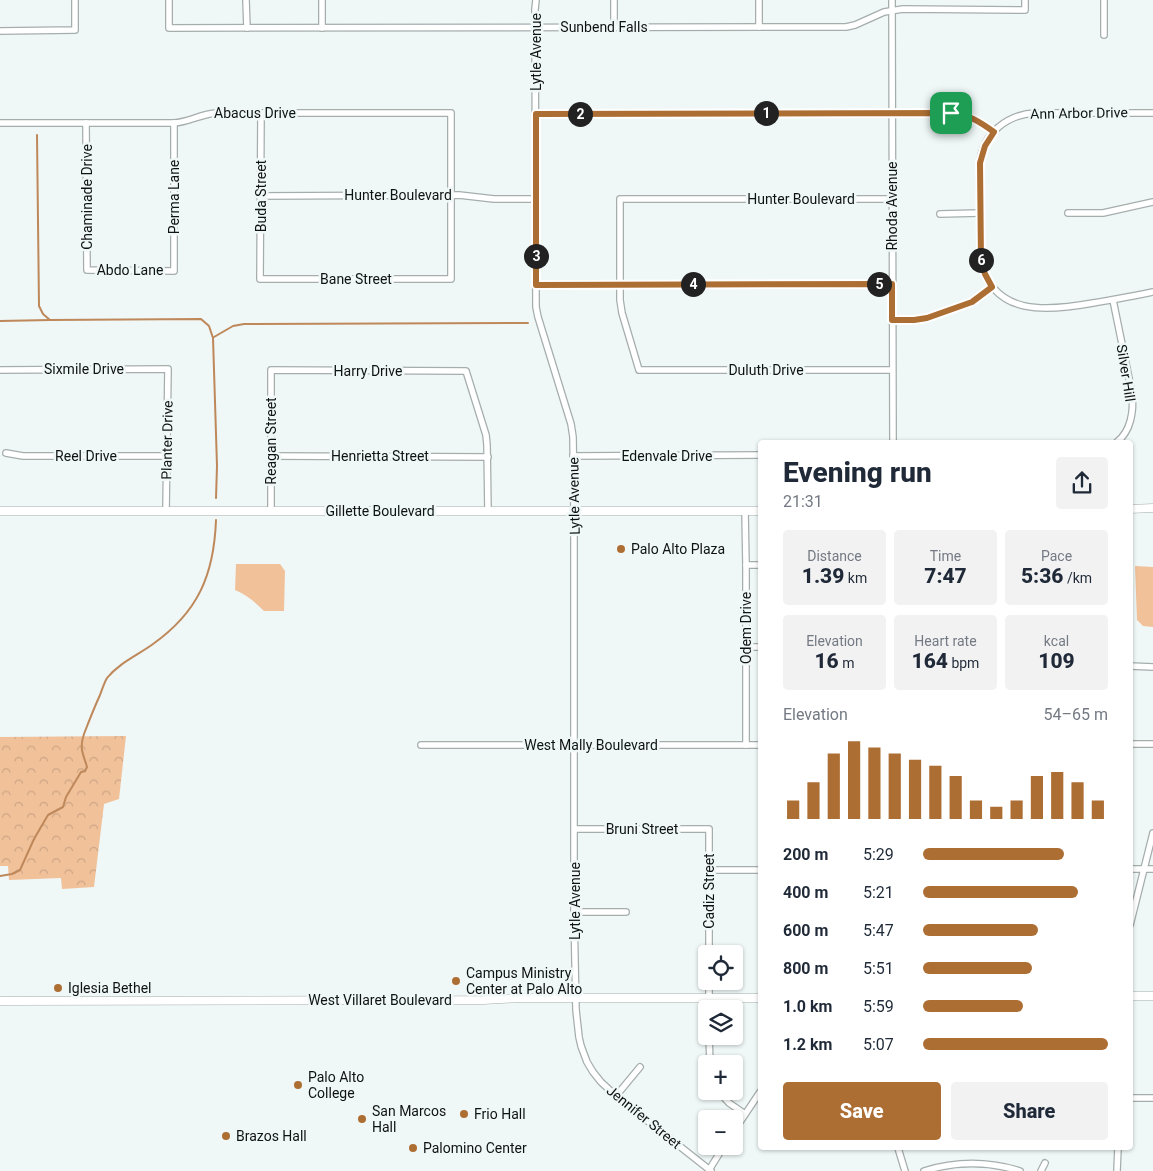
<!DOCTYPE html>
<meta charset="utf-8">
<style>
body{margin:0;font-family:Roboto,sans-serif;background:#f2f2f3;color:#1f2937;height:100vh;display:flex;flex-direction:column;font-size:19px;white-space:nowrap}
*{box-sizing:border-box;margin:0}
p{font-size:16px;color:#747a83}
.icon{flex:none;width:28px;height:28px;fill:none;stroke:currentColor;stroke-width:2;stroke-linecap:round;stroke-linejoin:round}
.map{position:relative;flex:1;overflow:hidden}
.sheet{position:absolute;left:758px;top:440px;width:375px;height:710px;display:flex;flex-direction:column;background:#fff;border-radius:5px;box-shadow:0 1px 4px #0004}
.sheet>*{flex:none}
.tools{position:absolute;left:698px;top:945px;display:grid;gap:10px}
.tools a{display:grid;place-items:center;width:45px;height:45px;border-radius:5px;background:#fff;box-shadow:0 1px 4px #0004;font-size:25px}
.pin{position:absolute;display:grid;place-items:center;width:42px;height:42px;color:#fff;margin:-21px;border-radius:10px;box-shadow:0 2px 8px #0006}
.km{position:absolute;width:25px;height:25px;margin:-12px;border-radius:50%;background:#222;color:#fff;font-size:14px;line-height:25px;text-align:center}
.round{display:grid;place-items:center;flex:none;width:52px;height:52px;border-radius:5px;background:#f2f2f3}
.summary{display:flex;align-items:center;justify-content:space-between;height:85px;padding:0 25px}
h1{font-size:28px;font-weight:800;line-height:38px}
.figures{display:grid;grid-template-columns:repeat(3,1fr);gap:8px;height:85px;padding:5px 25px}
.figures div{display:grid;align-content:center;border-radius:5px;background:#f2f2f3;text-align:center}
.figures b{font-size:21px;font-weight:800}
.figures small{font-size:14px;font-weight:400}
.figures p{font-size:14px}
.chart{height:140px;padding:10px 25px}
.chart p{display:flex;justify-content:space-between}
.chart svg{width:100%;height:90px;margin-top:5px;stroke:#ad6e34;stroke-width:6}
.primary-button{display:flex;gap:10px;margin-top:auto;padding:10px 25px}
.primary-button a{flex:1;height:58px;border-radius:5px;background:#ad6e34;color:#fff;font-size:20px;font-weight:800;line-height:58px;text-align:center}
.primary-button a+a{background:#f2f2f3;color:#1f2937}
ul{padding:0 25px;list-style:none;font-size:16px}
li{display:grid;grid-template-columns:80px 60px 1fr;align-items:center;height:38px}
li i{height:12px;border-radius:6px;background:#ad6e34}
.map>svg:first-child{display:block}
.forest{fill:url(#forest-crowns)}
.pitch{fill:#f1c19a}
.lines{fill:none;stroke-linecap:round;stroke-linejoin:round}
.stream{stroke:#be885a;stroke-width:2}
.street-casing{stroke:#a6adad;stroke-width:8}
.secondary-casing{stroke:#a6adad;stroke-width:9}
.street{stroke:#fff;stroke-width:5.5}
.secondary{stroke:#fff;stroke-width:8}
.route-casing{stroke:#fff;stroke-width:10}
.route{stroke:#ad6e34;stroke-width:6}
.poi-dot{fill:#ad6e34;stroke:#eff7f7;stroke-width:2}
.labels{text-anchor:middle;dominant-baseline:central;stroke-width:5;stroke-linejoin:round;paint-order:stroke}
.street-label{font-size:14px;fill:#0f1212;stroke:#eff7f7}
.poi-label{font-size:14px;fill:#0f1212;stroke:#eff7f7;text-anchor:start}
</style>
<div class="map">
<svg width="1153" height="1171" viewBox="0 0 1153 1171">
<defs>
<pattern id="forest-crowns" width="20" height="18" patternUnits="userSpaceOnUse" patternTransform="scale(1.25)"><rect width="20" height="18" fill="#f1c19a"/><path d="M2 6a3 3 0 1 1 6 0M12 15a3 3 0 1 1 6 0" fill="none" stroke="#cda584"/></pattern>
</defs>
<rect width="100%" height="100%" fill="#eff7f7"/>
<path class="forest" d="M126,736L119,799L104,804L94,887L62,889L61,878L9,880L8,866H0V737Z"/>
<g class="pitch">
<path d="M236,564H280L285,571L284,611H264C255,602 247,595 235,590Z"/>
<path d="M1135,566L1153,567V627L1143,626L1137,620Z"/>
</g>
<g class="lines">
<g class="stream">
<path d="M37,135L39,306L43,314L50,320L201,319L209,326L213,338L217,466L216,498"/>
<path d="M0,321L50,320"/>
<path d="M214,337L233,326L244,324L528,323"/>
<path d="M0,876L12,874L20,870L34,839L48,815L63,807L66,797L81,772L85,771L87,767C83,753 79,749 84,734C89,721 94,708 100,695C102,690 104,683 107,678C119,663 138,655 153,644C198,612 214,575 216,520"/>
</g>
<defs>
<g id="street">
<path d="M169,0V28L846,27L855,25L884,12L903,9L1025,10V0"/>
<path d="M246,0L247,28"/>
<path d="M322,0V28"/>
<path d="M536,0L535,9L536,307L538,317L571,424L573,437L574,510V912L576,1010L579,1037L581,1046L587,1062L593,1072L601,1082L616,1096L711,1171"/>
<path d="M759,0V27"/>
<path d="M892,0L893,442"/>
<path d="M1104,0V35"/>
<path d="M614,27V0"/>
<path d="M0,31L75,30V0"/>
<path d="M1153,113H1036C1008,114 983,133 980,162C979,173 980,185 980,196C980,218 980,240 981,262C994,317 1049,311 1093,303C1113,300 1133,296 1153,292"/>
<path d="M536,114L951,113C968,114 980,122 994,132"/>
<path d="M0,123H174C189,122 201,114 216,113H451V279H260L261,113"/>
<path d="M86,123L87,270L174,271V123"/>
<path d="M260,196L459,195L494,199H536"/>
<path d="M892,199H620V300L622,313L639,370H892"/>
<path d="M1068,213H1103L1153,202"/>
<path d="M940,214L980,213"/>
<path d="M536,285L892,284"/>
<path d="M1113,300L1132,393C1134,411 1131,431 1117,442"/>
<path d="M892,320H914L927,318L972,302L992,287"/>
<path d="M0,370L168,369L166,511"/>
<path d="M6,453L23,456H166"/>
<path d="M271,456L488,457"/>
<path d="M573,456L760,455"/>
<path d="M271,511V370L466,371L486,435L487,445L488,511"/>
<path d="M745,511L746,565V745"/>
<path d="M746,565H760"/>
<path d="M746,647H760"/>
<path d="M1130,666L1153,667"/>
<path d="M1130,744H1153"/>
<path d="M421,745H760"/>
<path d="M575,829H709V954"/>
<path d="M1130,869H1153"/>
<path d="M708,870H760"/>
<path d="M574,912H626"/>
<path d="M1130,925L1153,833"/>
<path d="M709,981V1009"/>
<path d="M709,1036L710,1064"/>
<path d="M718,1091L729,1103L745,1114"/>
<path d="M616,1096L640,1067"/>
<path d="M1130,1098H1153"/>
<path d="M734,1131L760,1092"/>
<path d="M898,1148L905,1171"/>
<path d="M709,1170L724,1146"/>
<path d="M924,1171C956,1161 988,1161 1020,1171"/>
<path d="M1041,1171L1045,1163"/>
<path d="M1117,1171L1118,1148"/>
</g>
<g id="secondary">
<path d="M1130,509L1153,508"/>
<path d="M0,511H760"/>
<path d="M1130,996H1153"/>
<path d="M0,1001L484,1000L521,998H760"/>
</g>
</defs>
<use href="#street" class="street-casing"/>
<use href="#secondary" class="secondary-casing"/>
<use href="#street" class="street"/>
<use href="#secondary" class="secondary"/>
</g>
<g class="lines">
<defs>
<path id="route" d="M951,113C968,114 980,122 994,132L985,146L980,163L981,262L985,274L992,287L972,302L927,318L914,320H892V284L536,285V114Z"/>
</defs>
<use href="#route" class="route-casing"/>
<use href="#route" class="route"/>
</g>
<g class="poi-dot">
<circle cx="621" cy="549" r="5"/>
<circle cx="456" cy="981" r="5"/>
<circle cx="58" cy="988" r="5"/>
<circle cx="298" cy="1085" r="5"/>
<circle cx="464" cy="1114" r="5"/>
<circle cx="362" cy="1119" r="5"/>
<circle cx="226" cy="1136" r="5"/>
<circle cx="413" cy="1148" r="5"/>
</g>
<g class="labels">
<g class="street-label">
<text x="604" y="27">Sunbend Falls</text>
<text transform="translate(536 52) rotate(-90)">Lytle Avenue</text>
<text x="255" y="113">Abacus Drive</text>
<text transform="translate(1079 113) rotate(-1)">Ann Arbor Drive</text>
<text x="398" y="195">Hunter Boulevard</text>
<text transform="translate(261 196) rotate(-90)">Buda Street</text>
<text transform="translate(87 197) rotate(-90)">Chaminade Drive</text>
<text transform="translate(174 197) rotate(-90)">Perma Lane</text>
<text x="801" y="199">Hunter Boulevard</text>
<text transform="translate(892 206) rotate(-90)">Rhoda Avenue</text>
<text x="130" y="270">Abdo Lane</text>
<text x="356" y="279">Bane Street</text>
<text x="84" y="369">Sixmile Drive</text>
<text x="766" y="370">Duluth Drive</text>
<text x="368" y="371">Harry Drive</text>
<text transform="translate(1126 373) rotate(81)">Silver Hill</text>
<text transform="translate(167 440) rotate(-89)">Planter Drive</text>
<text transform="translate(271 441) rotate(-90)">Reagan Street</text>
<text x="86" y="456">Reel Drive</text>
<text x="380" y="456">Henrietta Street</text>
<text x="667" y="456">Edenvale Drive</text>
<text transform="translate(574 496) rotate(-91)">Lytle Avenue</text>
<text x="380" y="511">Gillette Boulevard</text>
<text transform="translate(746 628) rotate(-90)">Odem Drive</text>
<text x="591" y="745">West Mally Boulevard</text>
<text x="642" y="829">Bruni Street</text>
<text transform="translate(709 891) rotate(-90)">Cadiz Street</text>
<text transform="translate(575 901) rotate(-90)">Lytle Avenue</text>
<text x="380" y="1000">West Villaret Boulevard</text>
<text transform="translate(644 1117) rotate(39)">Jennifer Street</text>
</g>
<g class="poi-label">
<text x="631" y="549">Palo Alto Plaza</text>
<text x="466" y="973">Campus Ministry<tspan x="466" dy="16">Center at Palo Alto</tspan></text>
<text x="68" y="988">Iglesia Bethel</text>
<text x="308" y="1077">Palo Alto<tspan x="308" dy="16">College</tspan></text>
<text x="372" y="1111">San Marcos<tspan x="372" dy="16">Hall</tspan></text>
<text x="474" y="1114">Frio Hall</text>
<text x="236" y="1136">Brazos Hall</text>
<text x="423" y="1148">Palomino Center</text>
</g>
</g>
</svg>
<div class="tools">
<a><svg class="icon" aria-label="locate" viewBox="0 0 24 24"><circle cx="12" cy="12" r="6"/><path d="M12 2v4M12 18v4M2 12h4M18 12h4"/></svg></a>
<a><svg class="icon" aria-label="layers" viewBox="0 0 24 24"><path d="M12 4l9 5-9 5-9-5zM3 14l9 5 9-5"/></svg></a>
<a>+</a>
<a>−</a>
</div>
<div class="pin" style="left:951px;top:113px;background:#1e9e55"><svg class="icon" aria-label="arrive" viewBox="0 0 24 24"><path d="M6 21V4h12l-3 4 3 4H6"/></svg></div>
<b class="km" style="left:766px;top:113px">1</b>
<b class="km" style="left:580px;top:114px">2</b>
<b class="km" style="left:536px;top:256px">3</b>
<b class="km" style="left:693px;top:284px">4</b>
<b class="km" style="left:879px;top:284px">5</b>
<b class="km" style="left:981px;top:260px">6</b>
<section class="sheet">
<div class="summary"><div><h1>Evening run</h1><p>21:31</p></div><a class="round"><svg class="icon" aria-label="share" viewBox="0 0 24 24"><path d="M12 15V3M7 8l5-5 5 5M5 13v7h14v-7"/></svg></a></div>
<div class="figures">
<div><p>Distance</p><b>1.39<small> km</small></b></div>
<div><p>Time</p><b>7:47</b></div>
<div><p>Pace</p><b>5:36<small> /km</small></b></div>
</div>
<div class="figures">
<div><p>Elevation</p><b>16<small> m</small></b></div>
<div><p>Heart rate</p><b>164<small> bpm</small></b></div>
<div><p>kcal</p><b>109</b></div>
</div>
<div class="chart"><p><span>Elevation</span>54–65 m</p>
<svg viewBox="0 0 160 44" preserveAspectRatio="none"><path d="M5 44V35M15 44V26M25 44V12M35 44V6M45 44V9M55 44V12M65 44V15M75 44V18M85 44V23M95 44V35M105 44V38M115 44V35M125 44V23M135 44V21M145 44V26M155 44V35"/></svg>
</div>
<ul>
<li><b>200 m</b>5:29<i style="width:76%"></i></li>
<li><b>400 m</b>5:21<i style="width:84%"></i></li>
<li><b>600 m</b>5:47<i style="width:62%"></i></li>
<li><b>800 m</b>5:51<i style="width:59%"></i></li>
<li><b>1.0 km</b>5:59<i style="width:54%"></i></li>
<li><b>1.2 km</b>5:07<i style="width:100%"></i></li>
</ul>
<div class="primary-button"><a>Save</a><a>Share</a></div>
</section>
</div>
